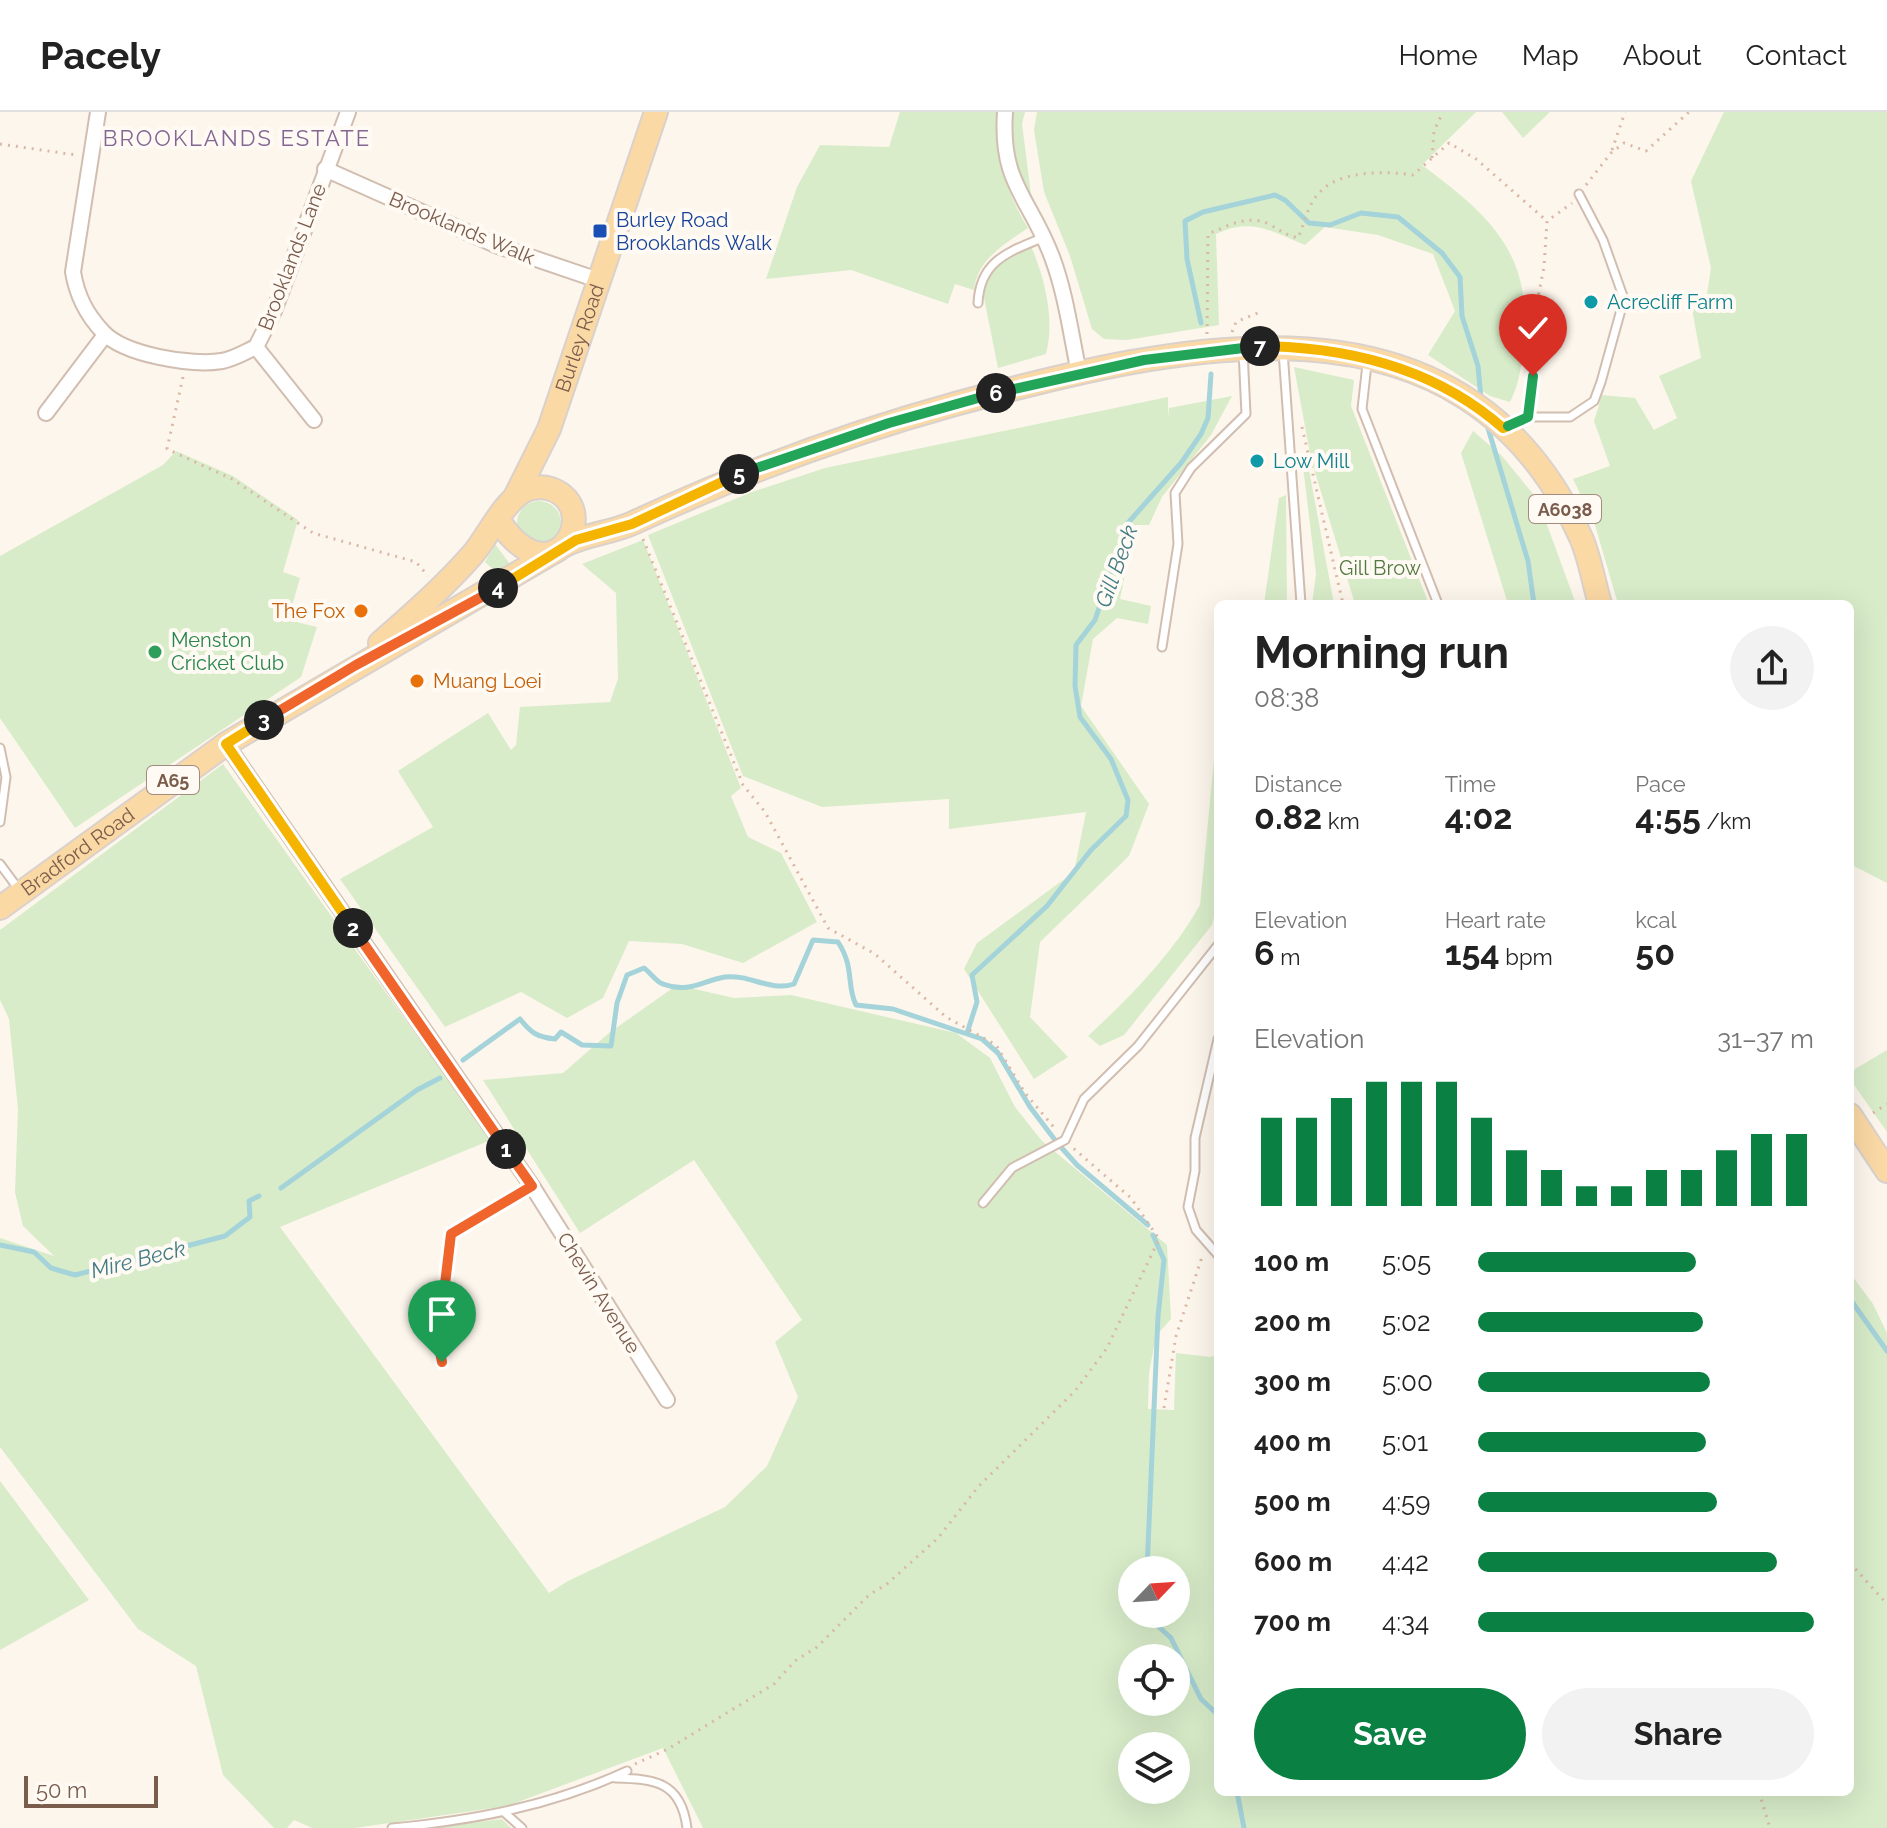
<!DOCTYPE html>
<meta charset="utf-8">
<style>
body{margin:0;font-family:Raleway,sans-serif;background:#f2f2f2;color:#222;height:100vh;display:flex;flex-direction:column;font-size:30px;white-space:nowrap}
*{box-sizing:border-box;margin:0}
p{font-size:26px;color:#767676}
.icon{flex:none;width:44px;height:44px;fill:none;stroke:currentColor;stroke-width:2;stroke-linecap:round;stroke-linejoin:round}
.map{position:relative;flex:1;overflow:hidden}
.sheet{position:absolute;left:1214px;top:488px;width:640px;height:1196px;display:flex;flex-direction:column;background:#fff;border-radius:12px;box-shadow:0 8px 32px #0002}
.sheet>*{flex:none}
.needle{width:52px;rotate:65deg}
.fabs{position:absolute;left:1118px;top:1444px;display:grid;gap:16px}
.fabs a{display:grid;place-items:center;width:72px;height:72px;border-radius:50%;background:#fff;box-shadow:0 8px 32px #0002;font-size:40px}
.scale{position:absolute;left:24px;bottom:20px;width:134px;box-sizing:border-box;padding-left:8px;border:4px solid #7a5c4d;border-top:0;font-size:22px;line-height:28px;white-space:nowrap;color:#7a5c4d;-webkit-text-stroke:6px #fffaf3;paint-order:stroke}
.pin{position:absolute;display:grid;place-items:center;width:68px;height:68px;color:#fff;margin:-82px -34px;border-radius:50% 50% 50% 0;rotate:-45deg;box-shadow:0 0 8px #0007}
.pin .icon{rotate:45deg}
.km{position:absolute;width:40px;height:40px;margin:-20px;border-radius:50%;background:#222;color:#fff;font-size:22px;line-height:40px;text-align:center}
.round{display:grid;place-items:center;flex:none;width:84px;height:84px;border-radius:42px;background:#f2f2f2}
.summary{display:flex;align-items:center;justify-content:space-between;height:136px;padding:0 40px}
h1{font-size:44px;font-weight:700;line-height:60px}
.stats{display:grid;grid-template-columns:repeat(3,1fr);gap:12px;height:136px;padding:8px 40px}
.stats div{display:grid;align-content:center}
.stats b{font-size:34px;font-weight:700}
.stats small{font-size:22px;font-weight:400}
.stats p{font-size:22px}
.chart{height:224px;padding:16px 40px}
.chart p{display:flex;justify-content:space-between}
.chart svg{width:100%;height:144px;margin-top:8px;stroke:#0b8043;stroke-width:6}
.action{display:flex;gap:16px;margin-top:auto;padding:16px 40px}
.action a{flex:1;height:92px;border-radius:48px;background:#0b8043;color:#fff;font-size:32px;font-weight:700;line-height:92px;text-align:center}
.action a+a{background:#f2f2f2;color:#222}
ul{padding:0 40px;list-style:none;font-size:26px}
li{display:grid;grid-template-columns:128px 96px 1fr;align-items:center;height:60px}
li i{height:20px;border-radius:10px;background:#0b8043}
header{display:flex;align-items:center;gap:48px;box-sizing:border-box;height:112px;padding:0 40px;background:#fff;border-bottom:2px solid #e0e0e0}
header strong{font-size:38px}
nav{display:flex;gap:44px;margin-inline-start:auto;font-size:28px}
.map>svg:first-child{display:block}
.green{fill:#d8ecc9;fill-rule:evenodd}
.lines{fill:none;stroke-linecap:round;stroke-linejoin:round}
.stream{stroke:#a5d3da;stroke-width:5}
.service-casing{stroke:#d1beb0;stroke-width:11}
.minor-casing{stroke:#d1beb0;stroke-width:18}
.primary-casing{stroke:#dad1cd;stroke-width:26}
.path{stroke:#d9b8a5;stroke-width:3;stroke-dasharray:2 6;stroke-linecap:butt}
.service{stroke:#fff;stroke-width:7}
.minor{stroke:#fff;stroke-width:14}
.primary{stroke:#fbd9a5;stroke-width:22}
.split-1-casing{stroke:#fff;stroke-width:16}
.split-2-casing{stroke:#fff;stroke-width:16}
.split-3-casing{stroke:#fff;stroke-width:16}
.split-4-casing{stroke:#fff;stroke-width:16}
.split-5-casing{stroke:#fff;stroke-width:16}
.split-6-casing{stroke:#fff;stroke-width:16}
.split-7-casing{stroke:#fff;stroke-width:16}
.split-8-casing{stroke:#fff;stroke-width:16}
.split-9-casing{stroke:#fff;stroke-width:16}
.split-1{stroke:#f0652b;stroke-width:10}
.split-2{stroke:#f0652b;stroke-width:10}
.split-3{stroke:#f5b400;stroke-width:10}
.split-4{stroke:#f0652b;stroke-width:10}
.split-5{stroke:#f5b400;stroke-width:10}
.split-6{stroke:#22a559;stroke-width:10}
.split-7{stroke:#22a559;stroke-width:10}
.split-8{stroke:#f5b400;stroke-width:10}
.split-9{stroke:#22a559;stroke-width:10}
.transit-dot{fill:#1a4fb4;stroke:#fffaf3;stroke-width:3}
.culture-dot{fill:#0f9aa8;stroke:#fffaf3;stroke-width:3}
.food-dot{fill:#e8710a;stroke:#fffaf3;stroke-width:3}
.leisure-dot{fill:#2e9e5b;stroke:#fffaf3;stroke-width:3}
.labels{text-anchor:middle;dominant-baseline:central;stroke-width:8;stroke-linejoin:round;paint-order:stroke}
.shield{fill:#fffaf3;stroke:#a28b7f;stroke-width:2}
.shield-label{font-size:18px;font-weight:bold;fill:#7a5c4d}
.transit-label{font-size:20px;fill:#164399;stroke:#fffaf3;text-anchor:start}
.street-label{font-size:20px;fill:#7a5c4d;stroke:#fffaf3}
.culture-label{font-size:20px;fill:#0d838f;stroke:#fffaf3;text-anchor:start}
.park-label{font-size:20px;fill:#537a41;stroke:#fffaf3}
.food-label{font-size:20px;fill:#c56008;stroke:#fffaf3;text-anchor:end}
.leisure-label{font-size:20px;fill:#27864d;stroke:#fffaf3;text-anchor:start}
.neighbourhood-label{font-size:22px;letter-spacing:2px;fill:#846695;stroke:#fffaf3}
.water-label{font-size:22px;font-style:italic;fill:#437c86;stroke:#fffaf3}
</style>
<header>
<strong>Pacely</strong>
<nav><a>Home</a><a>Map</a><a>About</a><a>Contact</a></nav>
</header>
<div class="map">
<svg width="1887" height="1716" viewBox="0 0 1887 1716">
<rect width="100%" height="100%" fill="#fdf6ec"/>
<g class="green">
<path d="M900,0H996C996,43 1005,79 1028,116C1004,132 977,148 974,178L955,172L948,192L851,158L766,167L797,75L820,33L889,35Z"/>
<path d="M1012,0H1025L1022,12L1032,90C1015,60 1011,34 1012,0Z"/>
<path d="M1037,0H1476L1422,53C1486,101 1531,138 1524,224C1522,248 1521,269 1510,290L1490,284L1428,243L1455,199L1433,142L1378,123L1325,115L1305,133C1271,119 1251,105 1216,122L1219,213L1127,228L1104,227L1092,217L1070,144L1044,80L1034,18Z"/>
<path d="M1502,0H1550L1523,26Z"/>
<path d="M1724,0H1887V771L1850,752V492H1618L1595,413L1573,367L1610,354L1594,309L1602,283L1635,286L1654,318L1677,306L1659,264L1701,246L1692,197L1705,195L1711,156L1691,69Z"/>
<path d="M1031,134C1045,167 1055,208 1046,242L998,256L982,176C986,152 1011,142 1031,134Z"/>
<path d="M1294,255L1354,268L1351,294L1429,492H1355L1311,347Z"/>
<path d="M1232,284L1211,323L1162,385L1149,413H1135L1120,487L1151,494L1148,512L1117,506L1093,527L1081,594L1149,692L1129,744L1040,830L1030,905L1068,945L1034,967L964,857L977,831L1074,760L1086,700L949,717V687L822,695L743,664L648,423L752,380L825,356L1168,285V305L1169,296Z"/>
<path d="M1473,319L1502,344L1538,388L1576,492H1508L1461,341Z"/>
<path d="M176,339L233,364L298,408L283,460L300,466L288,508L317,515L301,565L75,716L0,606V444L163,353Z"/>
<path d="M1302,346L1307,347L1334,492H1312L1316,462Z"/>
<path d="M1286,383L1287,492H1264L1279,386Z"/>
<circle cx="539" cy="411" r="22"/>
<path d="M643,428L741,676L731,684L748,725L781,741L817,810L743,851L682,832L629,829L603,886L567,906L521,880L445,915L340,767L433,715L398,659L488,601L511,638L516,633L520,595L610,590L618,567L616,481L582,452Z"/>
<path d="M495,432L510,452L496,460L485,450Z"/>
<path d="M1218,606V788L1212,813L1124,923L1100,934L1088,924C1130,885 1171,844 1200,793Z"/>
<path d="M223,652L491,1028L280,1115L549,1481L568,1469L725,1395L767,1354L798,1285L775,1230L802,1208L694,1048L580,1121L483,968L563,961L609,921L677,873L734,886L791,883L956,921L990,946L1015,995L1042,1029L1167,1133L1171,1207L1156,1224L1149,1261L1148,1297L1174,1298L1176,1241L1211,1245L1218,1242V1680H1850V1161L1873,1192L1887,1221V1716H703L663,1636L507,1694L355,1716H312L294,1708L287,1716H274L223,1663L196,1554L138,1517L0,1335V1126L54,1144L23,1114L15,1080L18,997L9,907L0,888V818ZM1132,1458H1176V1502H1132ZM1132,1546H1176V1590H1132ZM1132,1634H1176V1678H1132Z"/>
<path d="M1887,938V1020L1850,967L1855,957Z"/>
<path d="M0,1369L89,1488L0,1538Z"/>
<path d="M502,1707L511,1716H432Z"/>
</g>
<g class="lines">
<g class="stream">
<path d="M1201,211L1187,147L1185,109L1203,100L1275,83L1285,88L1309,111L1330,113L1361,101L1398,105L1442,141L1460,165L1462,204L1478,254L1481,287"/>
<path d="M1488,316L1528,449L1534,492"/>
<path d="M967,921L977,890L972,863L1047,794L1091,738L1126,704L1128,688L1111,647L1080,605L1075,574L1076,533L1095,508L1127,412L1181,351L1201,322L1208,306L1211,262"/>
<path d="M463,948L520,907C531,921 537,925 555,927L561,920L582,933L611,934L617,891L627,863L644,856C650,860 656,870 663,872C689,882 704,868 725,865C750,862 770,880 794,872L813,828L838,830C855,856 846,873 856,893L893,897L982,927L998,941L1030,995L1055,1028"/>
<path d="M1060,1034L1077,1053L1148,1113"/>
<path d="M281,1076L417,978L440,966"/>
<path d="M0,1133L34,1140L51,1156L75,1163L225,1124L250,1105L249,1089L259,1084"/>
<path d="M1850,1187L1887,1239"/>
<path d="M1147,1458L1158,1204L1164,1148L1153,1123"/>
<path d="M1145,1502L1171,1526L1201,1587L1216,1601L1218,1608"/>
<path d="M1237,1680L1244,1716"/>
</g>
<defs>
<g id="service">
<path d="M978,191C980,149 1008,140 1042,126"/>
<path d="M1283,239L1301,492"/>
<path d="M1367,252L1362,297L1438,492"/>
<path d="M1505,315L1528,305H1570L1594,289L1601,270L1624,187L1603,128L1579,82"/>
<path d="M1162,535L1178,432L1175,381L1191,356L1246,302L1243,239"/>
<path d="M0,636L6,665L0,710"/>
<path d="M0,752L20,779"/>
<path d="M1218,927L1195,1026V1059L1188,1095L1196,1118L1218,1143"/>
<path d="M983,1091L1012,1056L1065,1028L1084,987L1138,934L1218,833"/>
<path d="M442,1250L438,1230L451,1122L532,1074"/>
<path d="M615,1666C654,1667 681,1669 687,1716"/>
<path d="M505,1701L522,1716"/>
<path d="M392,1716C474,1708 551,1694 627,1659"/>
</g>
<g id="minor">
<path d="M98,0L73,160C77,184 86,202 103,220C124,243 192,254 222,249C234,247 245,240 256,235L274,199L348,0"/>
<path d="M1005,0C1000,72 1030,86 1052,145C1066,182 1071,223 1079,261"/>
<path d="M325,57L498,134L601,169"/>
<path d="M256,235L314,308"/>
<path d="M46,301L105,223"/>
<path d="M226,632L532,1074L667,1288"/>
</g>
<g id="primary">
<path id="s1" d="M515,385L549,317L656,0"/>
<path d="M565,433C587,422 611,421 633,411C739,362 843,323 955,292C1177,232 1464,161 1582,428C1590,448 1594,471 1600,492"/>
<path d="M380,531C412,503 445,474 473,442C488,424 502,393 522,380C531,375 542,374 551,377C605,396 553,491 499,409"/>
<path id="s2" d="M0,796L226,632L557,438"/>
<path d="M1850,1003L1887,1059"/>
</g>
</defs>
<use href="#service" class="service-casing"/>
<use href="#minor" class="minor-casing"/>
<use href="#primary" class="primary-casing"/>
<g class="path">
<path d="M0,32L76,43"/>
<path d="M1612,38L1625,0"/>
<path d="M1432,46L1434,19L1443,0"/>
<path d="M1586,73L1611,41L1624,31L1646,39L1689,0"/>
<path d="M1232,220L1236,210L1260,200"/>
<path d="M1207,222L1208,122C1228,114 1247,102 1269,112C1279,118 1286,123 1298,126C1305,111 1307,93 1320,80C1340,58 1386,59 1413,63L1449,31L1476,47L1547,109"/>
<path d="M183,265L167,337L232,367L313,421L416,450L428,464"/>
<path d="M1531,294L1535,200L1544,155L1547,109L1572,91"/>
<path d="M1302,315L1343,492"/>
<path d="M643,427L743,673L765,700L828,816L875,842L946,905L996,933L1025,981L1057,1019"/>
<path d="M1873,1001L1887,992"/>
<path d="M1164,1296L1176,1224L1202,1145"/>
<path d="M1850,1451L1887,1492"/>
<path d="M635,1652L668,1637L774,1572L795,1549L817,1535L869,1483L887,1472L938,1426L978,1375L1075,1279L1107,1236L1159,1127L1131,1086L1073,1036"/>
<path d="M1759,1680L1770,1716"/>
</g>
<use href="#service" class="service"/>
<use href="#minor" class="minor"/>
<use href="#primary" class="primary"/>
</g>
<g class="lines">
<defs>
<path id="split-1" d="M442,1250L438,1230L451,1122L532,1074L506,1037"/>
<path id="split-2" d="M353,816L506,1037"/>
<path id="split-3" d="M264,608L226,632L353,816"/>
<path id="split-4" d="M264,608L356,553L498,476"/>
<path id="split-5" d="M498,476L576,428L632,412L739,362"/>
<path id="split-6" d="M739,362L889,311L996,281"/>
<path id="split-7" d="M996,281L1144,248L1260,234"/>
<path id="split-8" d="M1260,234C1349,235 1435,256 1503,316L1508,314"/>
<path id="split-9" d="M1508,314L1528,305L1533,264"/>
</defs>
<use href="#split-1" class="split-1-casing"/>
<use href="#split-2" class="split-2-casing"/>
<use href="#split-3" class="split-3-casing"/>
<use href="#split-4" class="split-4-casing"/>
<use href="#split-5" class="split-5-casing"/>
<use href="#split-6" class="split-6-casing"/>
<use href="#split-7" class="split-7-casing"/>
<use href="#split-8" class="split-8-casing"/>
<use href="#split-9" class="split-9-casing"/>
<use href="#split-1" class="split-1"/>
<use href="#split-2" class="split-2"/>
<use href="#split-3" class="split-3"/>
<use href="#split-4" class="split-4"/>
<use href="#split-5" class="split-5"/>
<use href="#split-6" class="split-6"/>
<use href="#split-7" class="split-7"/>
<use href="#split-8" class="split-8"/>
<use href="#split-9" class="split-9"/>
</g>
<rect class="transit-dot" x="592" y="111" width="16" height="16" rx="4"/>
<g class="culture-dot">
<circle cx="1591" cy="190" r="8"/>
<circle cx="1257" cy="349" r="8"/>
</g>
<g class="food-dot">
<circle cx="361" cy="499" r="8"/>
<circle cx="417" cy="569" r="8"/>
</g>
<circle class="leisure-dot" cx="155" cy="540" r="8"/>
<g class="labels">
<g class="shield">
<rect x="1529" y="383" width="72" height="28" rx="6"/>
<rect x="147" y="654" width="52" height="28" rx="6"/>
</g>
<g class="shield-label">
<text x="1565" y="397">A6038</text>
<text x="173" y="668">A65</text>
</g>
<g class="transit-label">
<text x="616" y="108">Burley Road<tspan x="616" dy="23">Brooklands Walk</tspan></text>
</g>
<g class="street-label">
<text transform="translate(462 116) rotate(23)">Brooklands Walk</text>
<text transform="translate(292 145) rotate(-69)">Brooklands Lane</text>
<text stroke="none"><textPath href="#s1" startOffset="172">Burley Road</textPath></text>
<text stroke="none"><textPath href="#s2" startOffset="96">Bradford Road</textPath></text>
<text transform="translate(599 1181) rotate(58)">Chevin Avenue</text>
</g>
<g class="culture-label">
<text x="1607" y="190">Acrecliff Farm</text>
<text x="1273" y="349">Low Mill</text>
</g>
<g class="park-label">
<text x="1380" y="456">Gill Brow</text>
</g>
<g class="food-label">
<text x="345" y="499">The Fox</text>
<text x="433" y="569" text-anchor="start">Muang Loei</text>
</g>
<g class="leisure-label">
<text x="171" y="528">Menston<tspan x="171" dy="23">Cricket Club</tspan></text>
</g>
<g class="neighbourhood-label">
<text x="237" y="26">BROOKLANDS ESTATE</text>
</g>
<g class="water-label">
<text transform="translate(1116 454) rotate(-70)">Gill Beck</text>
<text transform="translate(138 1147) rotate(-14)">Mire Beck</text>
</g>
</g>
</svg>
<div class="fabs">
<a><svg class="needle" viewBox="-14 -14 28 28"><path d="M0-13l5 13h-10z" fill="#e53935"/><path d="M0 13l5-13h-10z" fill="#767676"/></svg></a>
<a><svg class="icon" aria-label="locate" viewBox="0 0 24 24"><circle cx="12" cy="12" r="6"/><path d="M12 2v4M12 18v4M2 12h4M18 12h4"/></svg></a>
<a><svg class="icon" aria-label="layers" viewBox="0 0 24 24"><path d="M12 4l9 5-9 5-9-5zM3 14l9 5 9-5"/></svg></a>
</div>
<div class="scale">50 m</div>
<div class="pin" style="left:442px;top:1250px;background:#1e9e55"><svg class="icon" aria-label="arrive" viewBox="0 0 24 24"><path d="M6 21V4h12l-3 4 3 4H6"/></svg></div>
<div class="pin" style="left:1533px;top:264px;background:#d93025"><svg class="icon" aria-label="check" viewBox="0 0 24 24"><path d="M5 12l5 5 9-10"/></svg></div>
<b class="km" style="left:506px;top:1037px">1</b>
<b class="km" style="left:353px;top:816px">2</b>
<b class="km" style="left:264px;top:608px">3</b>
<b class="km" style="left:498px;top:476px">4</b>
<b class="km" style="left:739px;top:362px">5</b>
<b class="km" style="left:996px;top:281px">6</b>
<b class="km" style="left:1260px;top:234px">7</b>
<section class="sheet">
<div class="summary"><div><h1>Morning run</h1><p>08:38</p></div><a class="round"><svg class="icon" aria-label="share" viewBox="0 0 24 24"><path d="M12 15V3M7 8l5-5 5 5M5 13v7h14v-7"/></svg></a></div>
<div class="stats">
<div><p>Distance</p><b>0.82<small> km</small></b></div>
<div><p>Time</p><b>4:02</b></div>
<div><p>Pace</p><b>4:55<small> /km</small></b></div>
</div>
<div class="stats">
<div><p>Elevation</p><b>6<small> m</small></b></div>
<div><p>Heart rate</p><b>154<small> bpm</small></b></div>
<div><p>kcal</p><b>50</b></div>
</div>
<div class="chart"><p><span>Elevation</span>31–37 m</p>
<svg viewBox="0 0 160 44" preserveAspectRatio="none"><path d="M5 44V17M15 44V17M25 44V11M35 44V6M45 44V6M55 44V6M65 44V17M75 44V27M85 44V33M95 44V38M105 44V38M115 44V33M125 44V33M135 44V27M145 44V22M155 44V22"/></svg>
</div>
<ul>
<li><b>100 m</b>5:05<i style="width:65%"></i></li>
<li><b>200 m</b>5:02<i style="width:67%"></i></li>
<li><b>300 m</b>5:00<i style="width:69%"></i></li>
<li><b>400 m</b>5:01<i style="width:68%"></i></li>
<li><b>500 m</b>4:59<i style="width:71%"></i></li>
<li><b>600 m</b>4:42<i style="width:89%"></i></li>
<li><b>700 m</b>4:34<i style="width:100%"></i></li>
</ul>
<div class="action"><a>Save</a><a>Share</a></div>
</section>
</div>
